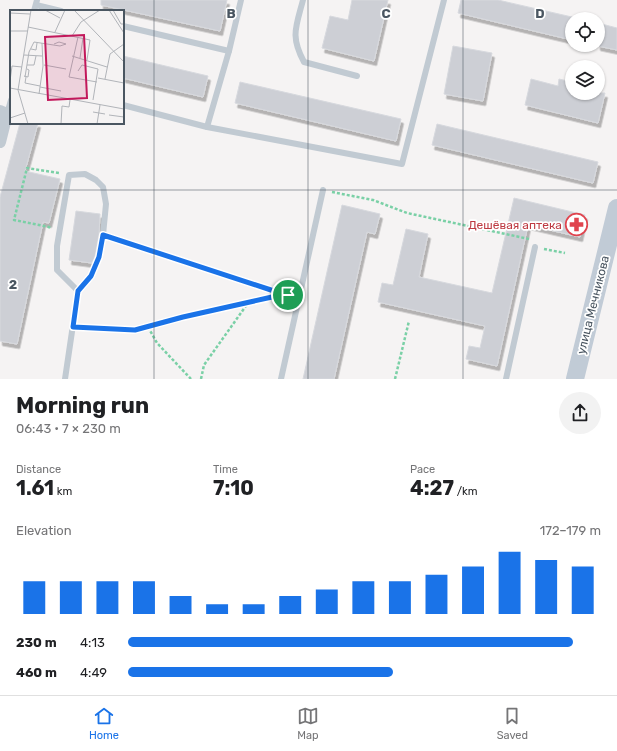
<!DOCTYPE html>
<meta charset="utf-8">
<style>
body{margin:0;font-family:Rubik,sans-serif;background:#f2f2f2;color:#202124;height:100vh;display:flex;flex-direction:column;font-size:15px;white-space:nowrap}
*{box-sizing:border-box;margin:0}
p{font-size:13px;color:#757577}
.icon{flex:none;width:22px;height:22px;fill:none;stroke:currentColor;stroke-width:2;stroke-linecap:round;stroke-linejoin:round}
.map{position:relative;height:379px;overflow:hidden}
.details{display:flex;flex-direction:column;background:#fff;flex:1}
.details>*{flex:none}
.buttons{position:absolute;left:565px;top:12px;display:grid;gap:8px}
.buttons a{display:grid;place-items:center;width:40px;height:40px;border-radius:50%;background:#fff;box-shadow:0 1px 3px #0004;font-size:20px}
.pin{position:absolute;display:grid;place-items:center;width:34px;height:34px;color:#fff;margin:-17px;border:2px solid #fff;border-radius:50%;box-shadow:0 1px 4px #0007}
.round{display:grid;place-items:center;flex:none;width:42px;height:42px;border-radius:21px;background:#f2f2f2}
.headline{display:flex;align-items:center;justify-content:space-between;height:68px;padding:0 16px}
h1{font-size:22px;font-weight:700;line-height:30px}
.figures{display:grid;grid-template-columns:repeat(3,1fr);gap:6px;height:68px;padding:4px 16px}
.figures div{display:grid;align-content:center}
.figures b{font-size:20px;font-weight:700}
.figures small{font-size:11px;font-weight:400}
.figures p{font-size:11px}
.chart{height:112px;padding:8px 16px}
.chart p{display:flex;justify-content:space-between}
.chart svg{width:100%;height:72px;margin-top:4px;stroke:#1a73e8;stroke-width:6}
ul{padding:0 16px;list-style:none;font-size:13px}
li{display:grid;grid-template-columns:64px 48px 1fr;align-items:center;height:30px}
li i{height:10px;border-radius:5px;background:#1a73e8}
.dock{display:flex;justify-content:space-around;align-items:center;height:56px;border-top:1px solid #e0e0e0;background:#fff;font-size:11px;color:#757577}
.dock a{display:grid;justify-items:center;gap:2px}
.dock .current{color:#1a73e8}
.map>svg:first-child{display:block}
.building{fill:#cdcfd5;stroke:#d7d9de;filter:url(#shadow)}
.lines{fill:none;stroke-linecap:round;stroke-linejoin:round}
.path{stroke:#7ad0a6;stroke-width:2.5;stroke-dasharray:3 2;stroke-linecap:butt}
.lane{stroke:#c1cad2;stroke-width:6}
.street{stroke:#c1cad2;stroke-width:12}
.secondary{stroke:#c1cbd6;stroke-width:18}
.route-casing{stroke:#fff;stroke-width:8}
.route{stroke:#1a73e8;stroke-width:5}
.grid{fill:none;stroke:#4a5661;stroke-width:1;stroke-opacity:0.55}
.labels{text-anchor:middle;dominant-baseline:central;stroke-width:3.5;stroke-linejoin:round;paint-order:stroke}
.health-label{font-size:12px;fill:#be3a42;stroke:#fff;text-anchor:end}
.street-label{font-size:12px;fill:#4a5661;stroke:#fff}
.inset-road{fill:none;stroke:#b1b4b9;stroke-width:1}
.view{fill:#c2185b;fill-opacity:0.15;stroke:#c2185b;stroke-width:2}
.inset-edge{fill:none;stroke:#4a5661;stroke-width:2}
.grid-label{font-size:13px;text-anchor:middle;font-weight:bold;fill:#4a5661;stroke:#fff;stroke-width:3.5;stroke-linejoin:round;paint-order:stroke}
</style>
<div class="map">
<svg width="617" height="379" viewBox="0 0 617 379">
<defs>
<filter id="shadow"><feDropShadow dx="2.5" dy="4.5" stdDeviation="0" flood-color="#0004"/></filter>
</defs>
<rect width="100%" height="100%" fill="#f5f3f3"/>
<g class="building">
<path d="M101,0H227L220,31L101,5Z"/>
<path d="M352,0H388L374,61L322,48L330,16L348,20Z"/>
<path d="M461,0H498L572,17V40L458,13Z"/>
<path d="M598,23L617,28V50L598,46Z"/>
<path d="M453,46L492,53L483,101L444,94Z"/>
<path d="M123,56L208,76L203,97L123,78Z"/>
<path d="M531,79L558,86L559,79L572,82V93H605L598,123L525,105Z"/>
<path d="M240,82L401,119L396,141L235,103Z"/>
<path d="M20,123H38L25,171L60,179L49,223L43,222L17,344L0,341V197Z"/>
<path d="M437,124L598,162L593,183L432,145Z"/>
<path d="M514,198L585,215L580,237L528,225L497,366L466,359L469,346L480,348L485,326L378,302L382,283L393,285L406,229L428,234L419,277L492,293Z"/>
<path d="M342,205L380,214L375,234L367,232L334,379H303Z"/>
<path d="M76,211L100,214L99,234L95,256L92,263L69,260Z"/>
</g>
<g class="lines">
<g class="path">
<path d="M332,192L373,200L407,213L529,239"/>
<path d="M50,228L49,227L14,220L27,168L59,173"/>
<path d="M113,238L287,295"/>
<path d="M544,249L565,253"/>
<path d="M148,327L157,343L191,379"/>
<path d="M81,328L135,330L183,317L272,297L288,295"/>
<path d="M201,379L204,365L248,303"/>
<path d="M395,379L409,321"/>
</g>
<g class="lane">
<path d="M303,0C296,27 290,36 304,62L357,76"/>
<path d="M36,5L61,11"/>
<path d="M34,11L37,0"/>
<path d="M123,26L229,51"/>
<path d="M123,105L207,127L402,164L444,0"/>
<path d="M7,114L11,100"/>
<path d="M207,127L229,51L241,0"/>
<path d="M65,379L78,291L91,276L99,257L103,235L106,204L103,187L96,180L85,174L69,175L57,246V270L78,291"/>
<path d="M281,379L323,190"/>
<path d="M506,379L535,247"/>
</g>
<path class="street" d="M0,111L7,114L0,142"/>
<path class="secondary" d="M575,379L617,208"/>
</g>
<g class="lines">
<defs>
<path id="route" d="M103,235L271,290L288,295L272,297L183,317L135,330L73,327L78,291L91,276L99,257Z"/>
</defs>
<use href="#route" class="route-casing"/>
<use href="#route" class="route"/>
</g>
<path class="grid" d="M154,0V379M308,0V379M463,0V379M0,190H617"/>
<defs>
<symbol id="pharmacy-ring" viewBox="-11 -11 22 22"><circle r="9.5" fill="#fff" stroke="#e0444e" stroke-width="1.5"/><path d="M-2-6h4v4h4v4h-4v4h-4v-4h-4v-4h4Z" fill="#e0444e"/></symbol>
</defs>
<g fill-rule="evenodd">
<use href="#pharmacy-ring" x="564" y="212" width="25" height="25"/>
</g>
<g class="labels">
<g class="health-label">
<text x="562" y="225">Дешёвая аптека</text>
</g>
<g class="street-label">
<text transform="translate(593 305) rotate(-76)">улица Мечникова</text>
</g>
</g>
<g transform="translate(10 10)">
<rect width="114" height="114" fill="#f5f3f3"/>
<path class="inset-road" d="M35,0L50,8M64,0L114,52M99,0L114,23M103,0L111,14H114M0,3L20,4M18,17L80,30L77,50M0,21H18M45,22L55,0M62,26L71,12L90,0M68,27L59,67L87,72M21,39L26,40L27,33M14,45L32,46M62,46L97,57M70,48L73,28M17,55H24L26,46M34,55L56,59M68,61L72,55L88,59L83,90M14,66L18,67L19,60L17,59M15,67L19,42L24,32L50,36L56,34L49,32L44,34M16,67L15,73L30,76M88,68L114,73M95,69L100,44L114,34M0,71L2,56L12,57M30,77L51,81M0,78L114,99M29,84L33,56L32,33M83,102L95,104M99,105L114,107M0,108L15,103M18,114L8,80L21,0M51,114L52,96L59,97L60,90M87,114L90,95"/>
<path class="view" d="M74,25L77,88L38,90L35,27Z"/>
<rect width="114" height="114" class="inset-edge"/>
</g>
<g class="grid-label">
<text x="231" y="18">B</text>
<text x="386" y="18">C</text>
<text x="540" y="18">D</text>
<text x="13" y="289">2</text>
</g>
</svg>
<div class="buttons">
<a><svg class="icon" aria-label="locate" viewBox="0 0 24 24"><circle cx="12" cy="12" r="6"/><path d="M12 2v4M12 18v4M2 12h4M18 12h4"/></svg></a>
<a><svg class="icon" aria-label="layers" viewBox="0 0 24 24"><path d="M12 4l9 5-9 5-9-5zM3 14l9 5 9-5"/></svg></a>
</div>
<div class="pin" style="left:288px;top:295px;background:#1e9e55"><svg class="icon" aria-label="arrive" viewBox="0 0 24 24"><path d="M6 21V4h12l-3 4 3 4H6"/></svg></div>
</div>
<section class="details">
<div class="headline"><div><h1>Morning run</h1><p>06:43 · 7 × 230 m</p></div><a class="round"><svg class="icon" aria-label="share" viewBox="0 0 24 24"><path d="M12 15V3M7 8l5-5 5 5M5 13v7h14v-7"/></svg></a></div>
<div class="figures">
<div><p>Distance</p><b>1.61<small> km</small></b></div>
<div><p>Time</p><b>7:10</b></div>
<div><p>Pace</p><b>4:27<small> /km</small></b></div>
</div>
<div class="chart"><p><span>Elevation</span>172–179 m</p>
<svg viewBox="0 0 160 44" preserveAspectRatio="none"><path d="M5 44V24M15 44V24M25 44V24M35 44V24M45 44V33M55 44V38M65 44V38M75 44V33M85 44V29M95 44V24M105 44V24M115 44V20M125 44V15M135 44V6M145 44V11M155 44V15"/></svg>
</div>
<ul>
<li><b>230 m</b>4:13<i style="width:94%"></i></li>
<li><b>460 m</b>4:49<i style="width:56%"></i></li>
</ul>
</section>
<nav class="dock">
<a class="current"><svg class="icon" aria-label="home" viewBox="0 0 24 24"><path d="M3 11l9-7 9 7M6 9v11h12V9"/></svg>Home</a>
<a><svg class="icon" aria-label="map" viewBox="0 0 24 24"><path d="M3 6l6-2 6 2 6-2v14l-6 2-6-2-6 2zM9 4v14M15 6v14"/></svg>Map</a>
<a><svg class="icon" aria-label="saved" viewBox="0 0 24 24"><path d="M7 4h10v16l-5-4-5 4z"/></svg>Saved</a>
</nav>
